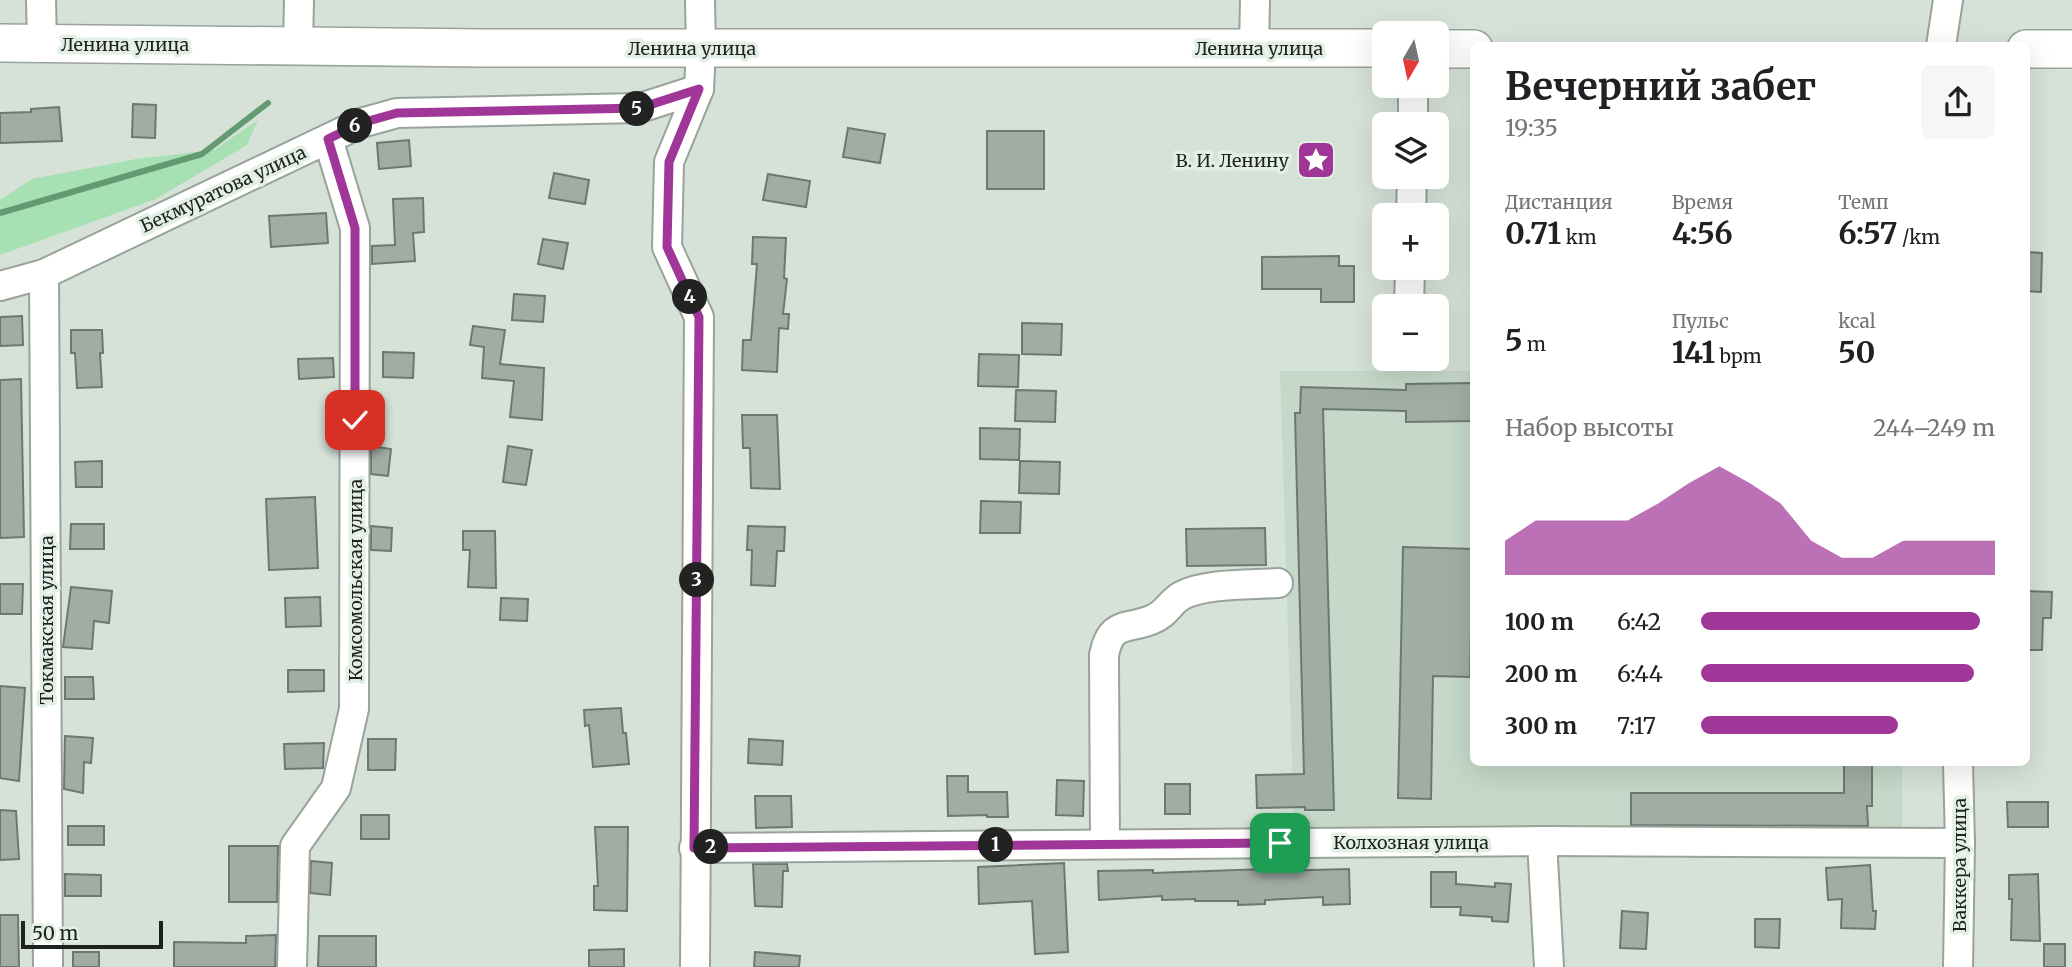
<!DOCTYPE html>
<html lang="ru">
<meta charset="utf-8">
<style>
body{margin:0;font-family:Merriweather,serif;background:#f6f6f6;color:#202124;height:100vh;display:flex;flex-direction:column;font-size:26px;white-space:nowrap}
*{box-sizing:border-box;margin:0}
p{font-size:23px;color:#757577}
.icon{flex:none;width:38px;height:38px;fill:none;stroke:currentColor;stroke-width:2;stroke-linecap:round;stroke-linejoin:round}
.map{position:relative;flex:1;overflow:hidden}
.details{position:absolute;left:1470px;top:42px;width:560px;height:724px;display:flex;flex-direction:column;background:#fff;border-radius:10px;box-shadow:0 7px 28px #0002}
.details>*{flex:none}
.needle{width:46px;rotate:189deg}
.controls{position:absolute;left:1372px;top:21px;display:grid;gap:14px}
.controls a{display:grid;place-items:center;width:77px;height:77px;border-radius:10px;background:#fff;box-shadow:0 7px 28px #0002;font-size:35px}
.scale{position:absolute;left:21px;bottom:18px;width:142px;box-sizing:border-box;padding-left:7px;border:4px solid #1e221f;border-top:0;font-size:19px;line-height:24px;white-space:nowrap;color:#1e221f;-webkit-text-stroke:5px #e3efe5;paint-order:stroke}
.pin{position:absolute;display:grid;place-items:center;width:60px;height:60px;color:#fff;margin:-30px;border-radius:14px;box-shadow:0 4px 10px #0006}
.km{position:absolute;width:35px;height:35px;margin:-18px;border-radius:50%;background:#222;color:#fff;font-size:19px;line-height:35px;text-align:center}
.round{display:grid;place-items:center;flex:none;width:74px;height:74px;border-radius:10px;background:#f6f6f6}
.head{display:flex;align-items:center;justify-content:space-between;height:119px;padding:0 35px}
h1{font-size:38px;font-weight:700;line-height:52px}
.figures{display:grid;grid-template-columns:repeat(3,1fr);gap:10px;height:119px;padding:7px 35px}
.figures div{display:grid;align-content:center}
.figures b{font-size:30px;font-weight:700}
.figures small{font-size:19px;font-weight:400}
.figures p{font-size:19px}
.chart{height:196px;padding:14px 35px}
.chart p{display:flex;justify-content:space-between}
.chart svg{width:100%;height:126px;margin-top:7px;fill:#a03698;opacity:.7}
ul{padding:0 35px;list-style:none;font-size:23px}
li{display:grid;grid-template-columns:112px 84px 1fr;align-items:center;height:52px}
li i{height:18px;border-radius:9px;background:#a03698}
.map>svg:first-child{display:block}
.built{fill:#c5d8c9}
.green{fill:#a7e0b3}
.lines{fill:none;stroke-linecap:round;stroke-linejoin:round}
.stream{stroke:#649a72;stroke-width:6}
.building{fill:#a1ada3;stroke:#6d786f;stroke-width:2}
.minor-casing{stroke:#98a39a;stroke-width:32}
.major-casing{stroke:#98a39a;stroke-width:40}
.minor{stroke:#fff;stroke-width:28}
.major{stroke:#fff;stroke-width:37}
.route-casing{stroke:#fff;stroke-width:14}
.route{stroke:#a03698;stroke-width:9}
.labels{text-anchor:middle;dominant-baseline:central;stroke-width:7;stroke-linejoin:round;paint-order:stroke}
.street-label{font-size:18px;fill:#1e221f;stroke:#e3efe5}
.poi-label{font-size:18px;fill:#1e221f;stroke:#e3efe5;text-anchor:end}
</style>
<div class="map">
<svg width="2072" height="967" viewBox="0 0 2072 967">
<rect width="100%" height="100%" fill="#d6e2d8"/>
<path class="built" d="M1280,371H1473L1474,763H1902V829L1294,828Z"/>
<path class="green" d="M258,120L247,145L156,199L0,255V200L32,179L136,159L214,150Z"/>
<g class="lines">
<path class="stream" d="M0,213L202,154L268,103"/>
</g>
<g class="building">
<path d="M133,104L156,105L155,138L132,137Z"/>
<path d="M59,107L62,141L0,143V113L31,112V109Z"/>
<path d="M848,128L885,134L880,163L843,157Z"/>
<rect x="987" y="131" width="57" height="58"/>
<path d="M409,140L411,166L379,169L377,143Z"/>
<path d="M554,173L589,180L585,204L549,198Z"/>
<path d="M768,174L810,181L806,207L763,200Z"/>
<path d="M423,198L424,232L413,233L415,261L372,264V246L395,245L393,199Z"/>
<path d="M326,213L328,243L271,247L269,216Z"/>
<path d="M753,237L786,238L784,278L787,279L783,314H789L788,329L779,328L777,372L742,370L743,340H751L757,264H752Z"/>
<path d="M543,239L568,243L563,269L538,264Z"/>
<path d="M2026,252L2042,253L2041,292L2026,291Z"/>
<path d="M1339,256V266H1354V302H1321V289H1262V257Z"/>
<path d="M514,294L545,296L543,322L512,320Z"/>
<path d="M22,316L23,345L0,346V317Z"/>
<path d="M1022,323L1062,324L1061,355L1022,354Z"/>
<path d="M473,326L505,330L500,364L544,368L542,420L510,417L514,381L482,378L484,347L470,345Z"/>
<path d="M71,330H102L103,353H100L102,387L77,388L75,353H71Z"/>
<path d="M383,352L414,353L413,378L383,377Z"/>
<path d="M979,354L1019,355L1018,387L978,386Z"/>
<path d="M333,358L334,377L299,379L298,359Z"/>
<path d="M21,379L24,537L0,538V380Z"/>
<path d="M1474,383V421L1406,422V411L1323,409L1334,810H1305V807L1257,808L1256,775L1304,774L1295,413H1300L1301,387L1406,390V384Z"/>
<path d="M1016,390L1056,391L1055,422L1015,421Z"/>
<path d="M742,415H777L780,489L751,488L750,448H743Z"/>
<path d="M980,428L1020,429L1019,460L980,459Z"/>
<path d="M371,446L391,449L388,476L371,474Z"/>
<path d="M508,446L532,450L526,485L503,482Z"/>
<path d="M102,461V487H76L75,462Z"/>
<path d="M1020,461L1060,462L1059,494L1019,493Z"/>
<path d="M315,497L318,568L269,570L266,499Z"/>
<path d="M981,501L1021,502L1020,533H980Z"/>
<path d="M71,524H104V549H70Z"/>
<path d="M371,526L392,528L391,551L371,550Z"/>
<path d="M748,526L785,527L784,551H777L775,586L751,585L752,550H747Z"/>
<path d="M1265,528L1266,565L1187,566L1186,529Z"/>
<path d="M463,531H495L496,588L468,587L470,550H463Z"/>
<path d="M1403,547L1474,549V623H1471L1470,677L1433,676L1431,799L1398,798Z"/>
<path d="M0,584H23L22,614H0Z"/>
<path d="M71,587L112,591L109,623L94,621L92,649L63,647Z"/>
<path d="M2026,591L2052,592L2051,618H2043L2042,650H2026Z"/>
<path d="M320,597L321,626L286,627L285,598Z"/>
<path d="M501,598L528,599L527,621L500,620Z"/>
<path d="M288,670H324V691L288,692Z"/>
<path d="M65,677H93L94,699H65Z"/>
<path d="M0,686L25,688L19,781L0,778Z"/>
<path d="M621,708L623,733H626L629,764L593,767L589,725L585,726L584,710Z"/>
<path d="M65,736L93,738L91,763L84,762L83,793L64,789Z"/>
<path d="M368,739H396L395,770H368Z"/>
<path d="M749,739L783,741L782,765L748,763Z"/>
<path d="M324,743L323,768L285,769L284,744Z"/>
<path d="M1844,765H1872V806H1867L1868,826L1631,825V793H1844Z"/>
<path d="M947,776H968V792H1007L1008,817H987V815L948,816Z"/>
<path d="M1057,780L1084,781L1083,816L1056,815Z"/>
<rect x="1165" y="784" width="25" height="30"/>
<path d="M755,796H791L792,827L756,828Z"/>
<path d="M2007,802H2048V827H2008Z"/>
<path d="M0,810L16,811L19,859L0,860Z"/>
<rect x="361" y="815" width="28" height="24"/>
<rect x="68" y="826" width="36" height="19"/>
<path d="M595,827H628L627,911L594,910V886H598Z"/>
<path d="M229,846H278L277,902H229Z"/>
<path d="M311,861L332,863L330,895L310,893Z"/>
<path d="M1064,863L1068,952L1035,954L1032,901L979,904L978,867Z"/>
<path d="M753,864H787L788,871H783L782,907L755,906Z"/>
<path d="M1870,865L1873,911H1876L1875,929L1841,928L1842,899L1828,900L1826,868Z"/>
<path d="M1265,869V871L1349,869L1350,904L1323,905V897L1265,900V904L1238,905V901H1195V899L1162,900V896L1099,900L1098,871L1153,870V873Z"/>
<path d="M1431,872H1456V884L1495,887V883L1511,884L1508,922L1492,921V917L1460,915L1461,907H1431Z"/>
<path d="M65,874L101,875V896H65Z"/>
<path d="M2038,874L2040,941L2011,940L2012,899H2009V875Z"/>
<path d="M1622,911L1648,913L1646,949L1620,948Z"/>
<path d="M0,915H18L19,967H0Z"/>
<path d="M1755,919H1780L1779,948L1755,947Z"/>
<path d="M276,935L275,967H174V942L246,943V936Z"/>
<path d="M319,936H376V967H318Z"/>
<rect x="2044" y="944" width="21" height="23"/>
<path d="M624,949V967H589V950Z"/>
<rect x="73" y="952" width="26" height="15"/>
<path d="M755,952L800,956L799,967H754Z"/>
</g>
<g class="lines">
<defs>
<g id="minor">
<path d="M41,0L42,43"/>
<path d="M298,45L299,0"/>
<path d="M1941,46L1948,0"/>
<path d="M1254,48L1255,0"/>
<path d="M1413,124V86"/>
<path d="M1411,215L1412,177"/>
<path d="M44,274L48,967"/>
<path d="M0,286L44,274L361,123L397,113L640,108L699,89"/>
<path d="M1409,306L1410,268"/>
<path d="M1958,763L1960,843L1958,967"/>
<path d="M1542,841L1549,967"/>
<path d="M1105,844L1104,655C1111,621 1125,630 1151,620C1167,614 1169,603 1181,596C1203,583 1251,585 1278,583"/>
<path d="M694,848L1542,841L1960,843"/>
<path d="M292,967L295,846L336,788L354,709L355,228L328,139"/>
<path d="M695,967L699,317L667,247L669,162L699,89L701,48L700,0"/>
</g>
<g id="major">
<path d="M0,43L484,48H1384"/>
<path d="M1437,49H1474"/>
<path d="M2026,49H2072"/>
</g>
</defs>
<use href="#minor" class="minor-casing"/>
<use href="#major" class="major-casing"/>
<use href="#minor" class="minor"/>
<use href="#major" class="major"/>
</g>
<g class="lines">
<defs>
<path id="route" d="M355,420V228L328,139L361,123L397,113L640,108L699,89L669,162L667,247L699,317L694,848L1280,843"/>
</defs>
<use href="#route" class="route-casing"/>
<use href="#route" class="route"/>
</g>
<defs>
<symbol id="sight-square" viewBox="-11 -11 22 22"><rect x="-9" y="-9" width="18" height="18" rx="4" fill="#a03698" stroke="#e3efe5"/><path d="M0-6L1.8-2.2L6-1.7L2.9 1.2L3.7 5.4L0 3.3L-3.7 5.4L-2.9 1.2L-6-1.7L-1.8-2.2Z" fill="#fff"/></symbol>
</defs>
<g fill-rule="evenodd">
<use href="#sight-square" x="1294" y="138" width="44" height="44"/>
</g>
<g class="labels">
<g class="street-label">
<text x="125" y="44">Ленина улица</text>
<text x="692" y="48">Ленина улица</text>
<text x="1259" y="48">Ленина улица</text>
<text transform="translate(223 189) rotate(-25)">Бекмуратова улица</text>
<text transform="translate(355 580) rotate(-90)">Комсомольская улица</text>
<text transform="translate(46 620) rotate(-90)">Токмакская улица</text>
<text x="1411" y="842">Колхозная улица</text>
<text transform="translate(1959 865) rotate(-90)">Ваккера улица</text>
</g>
<g class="poi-label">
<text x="1289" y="160">В. И. Ленину</text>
</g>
</g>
</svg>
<div class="controls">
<a><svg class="needle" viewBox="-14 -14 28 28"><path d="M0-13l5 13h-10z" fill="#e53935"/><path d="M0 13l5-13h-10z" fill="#757577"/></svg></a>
<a><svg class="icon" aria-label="layers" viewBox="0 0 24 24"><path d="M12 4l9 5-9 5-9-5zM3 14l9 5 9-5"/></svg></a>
<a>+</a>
<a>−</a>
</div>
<div class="scale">50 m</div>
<div class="pin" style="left:1280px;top:843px;background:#1e9e55"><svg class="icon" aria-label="arrive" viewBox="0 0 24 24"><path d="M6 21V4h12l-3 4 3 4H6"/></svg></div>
<div class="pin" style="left:355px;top:420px;background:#d93025"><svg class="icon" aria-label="check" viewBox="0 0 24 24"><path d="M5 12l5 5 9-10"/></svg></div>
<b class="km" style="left:996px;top:845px">1</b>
<b class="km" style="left:711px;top:847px">2</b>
<b class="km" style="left:697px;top:580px">3</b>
<b class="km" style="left:690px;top:297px">4</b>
<b class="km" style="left:637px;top:109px">5</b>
<b class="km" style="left:355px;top:126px">6</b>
<section class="details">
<div class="head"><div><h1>Вечерний забег</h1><p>19:35</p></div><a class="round"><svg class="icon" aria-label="share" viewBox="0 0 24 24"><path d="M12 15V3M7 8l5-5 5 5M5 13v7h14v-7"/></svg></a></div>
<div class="figures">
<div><p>Дистанция</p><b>0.71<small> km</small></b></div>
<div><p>Время</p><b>4:56</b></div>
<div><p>Темп</p><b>6:57<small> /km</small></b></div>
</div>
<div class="figures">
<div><b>5<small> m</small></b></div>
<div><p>Пульс</p><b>141<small> bpm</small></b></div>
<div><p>kcal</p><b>50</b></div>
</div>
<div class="chart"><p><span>Набор высоты</span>244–249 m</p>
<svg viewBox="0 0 160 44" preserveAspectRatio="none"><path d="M0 44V32L10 25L20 25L30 25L40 25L50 19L60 12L70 6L80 12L90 19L100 32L110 38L120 38L130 32L140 32L150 32L160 32V44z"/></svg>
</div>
<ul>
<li><b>100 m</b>6:42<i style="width:95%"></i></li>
<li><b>200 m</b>6:44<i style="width:93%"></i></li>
<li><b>300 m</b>7:17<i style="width:67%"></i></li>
</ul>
</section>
</div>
